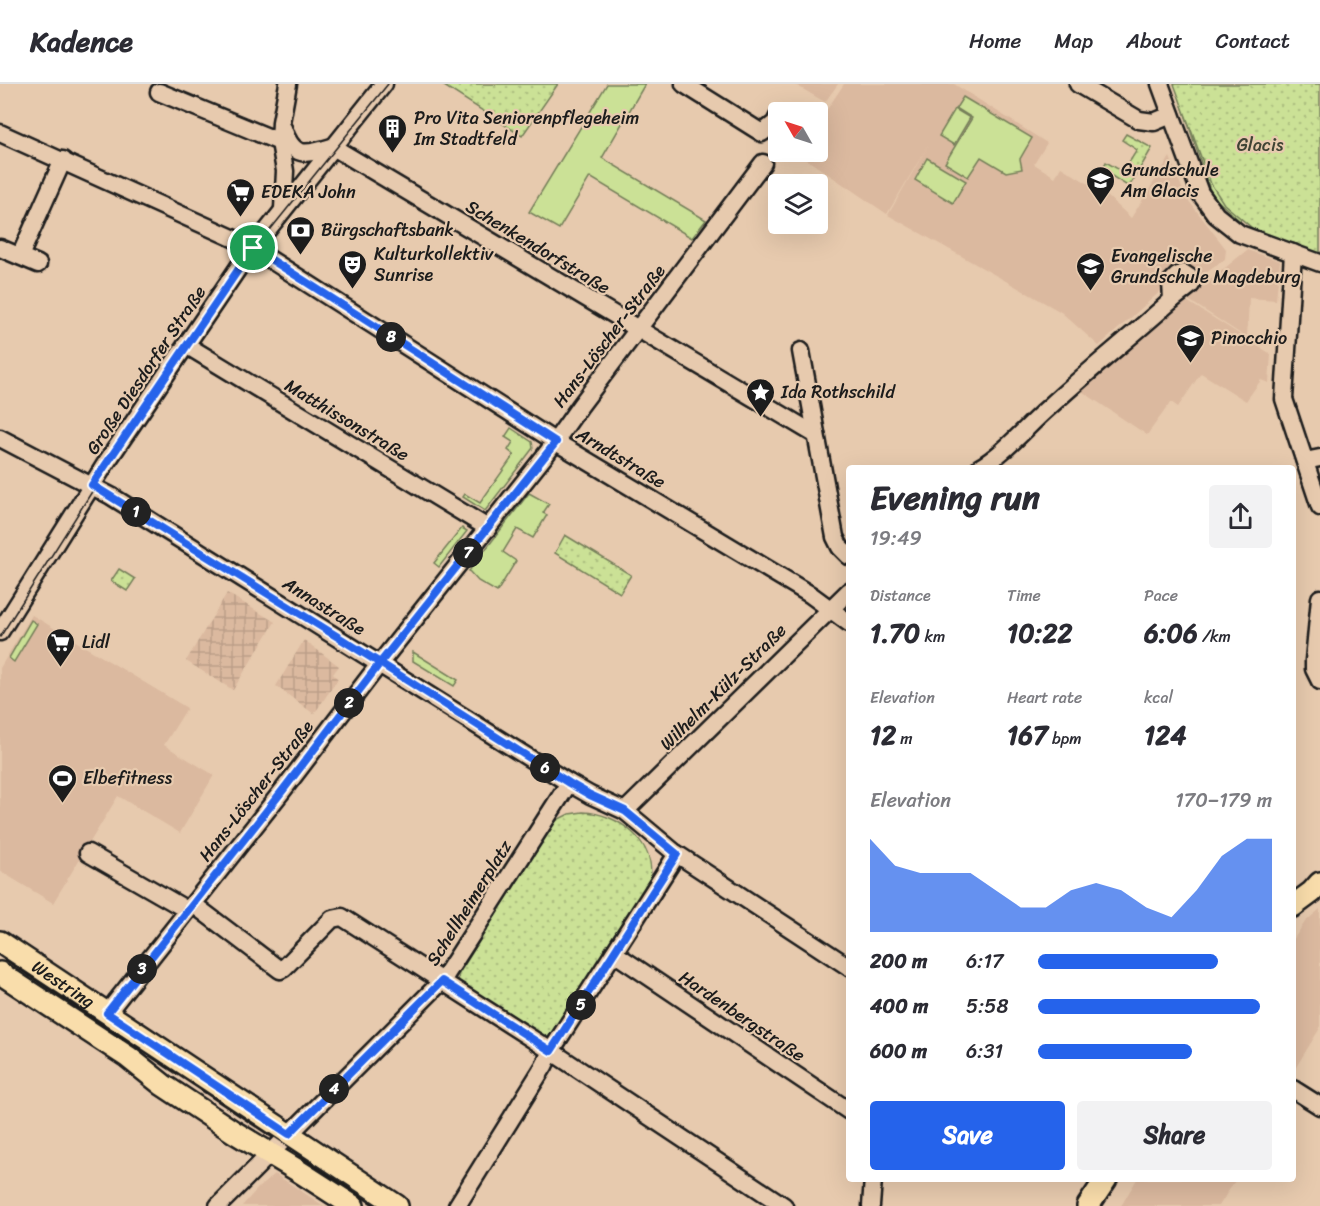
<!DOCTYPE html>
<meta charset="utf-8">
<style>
body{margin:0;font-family:Sriracha,sans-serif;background:#f2f2f3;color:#2b2b33;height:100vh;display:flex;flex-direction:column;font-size:22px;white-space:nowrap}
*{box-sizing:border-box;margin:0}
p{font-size:20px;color:#7c7c81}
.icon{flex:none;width:33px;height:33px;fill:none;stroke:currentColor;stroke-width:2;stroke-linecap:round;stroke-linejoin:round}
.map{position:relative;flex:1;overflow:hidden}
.panel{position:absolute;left:846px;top:381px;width:450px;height:717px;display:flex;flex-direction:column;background:#fff;border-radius:6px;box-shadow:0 6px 24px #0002}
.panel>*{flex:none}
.needle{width:39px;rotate:309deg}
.controls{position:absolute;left:768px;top:18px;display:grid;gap:12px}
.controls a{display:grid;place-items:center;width:60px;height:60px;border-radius:6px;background:#fff;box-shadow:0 6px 24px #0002;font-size:30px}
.pin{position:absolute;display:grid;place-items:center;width:51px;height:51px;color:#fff;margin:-26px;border:3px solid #fff;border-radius:50%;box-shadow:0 2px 6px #0007}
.km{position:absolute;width:30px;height:30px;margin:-15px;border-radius:50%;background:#222;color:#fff;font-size:16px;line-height:30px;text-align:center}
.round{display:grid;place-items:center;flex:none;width:63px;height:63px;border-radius:6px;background:#f2f2f3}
.overview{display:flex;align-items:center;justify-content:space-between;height:102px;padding:0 24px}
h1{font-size:33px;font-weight:700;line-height:45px}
.metrics{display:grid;grid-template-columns:repeat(3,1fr);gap:9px;height:102px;padding:6px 24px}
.metrics div{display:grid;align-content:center}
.metrics b{font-size:26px;font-weight:700}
.metrics small{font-size:16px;font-weight:400}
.metrics p{font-size:16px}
.chart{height:168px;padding:12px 24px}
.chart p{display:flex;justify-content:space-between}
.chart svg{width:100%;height:108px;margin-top:6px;fill:#2563eb;opacity:.7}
.button{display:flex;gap:12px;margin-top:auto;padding:12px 24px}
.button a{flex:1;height:69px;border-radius:6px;background:#2563eb;color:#fff;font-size:24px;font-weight:700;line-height:69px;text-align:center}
.button a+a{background:#f2f2f3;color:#2b2b33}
ul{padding:0 24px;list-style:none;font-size:20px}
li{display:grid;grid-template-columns:96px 72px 1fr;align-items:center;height:45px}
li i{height:15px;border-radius:8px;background:#2563eb}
header{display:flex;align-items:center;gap:36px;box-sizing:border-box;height:84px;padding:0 30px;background:#fff;border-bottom:2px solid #e1e1e2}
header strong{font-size:28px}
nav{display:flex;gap:33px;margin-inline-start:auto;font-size:21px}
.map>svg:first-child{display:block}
.built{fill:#dbb99f}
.industrial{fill:url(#industrial-grid)}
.grass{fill:#cbe196;stroke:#747e59;stroke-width:1.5}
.park{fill:url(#park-dots);stroke:#747e59;stroke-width:1.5}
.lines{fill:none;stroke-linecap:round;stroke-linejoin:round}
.minor-casing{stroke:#1c1c1c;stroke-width:21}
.major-casing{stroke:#1c1c1c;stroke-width:26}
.minor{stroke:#e7caae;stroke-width:16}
.major{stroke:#f9ddab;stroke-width:21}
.tram{stroke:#1c1c1c;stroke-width:1.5}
.route-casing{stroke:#fff;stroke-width:12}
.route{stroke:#2563eb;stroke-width:8}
.labels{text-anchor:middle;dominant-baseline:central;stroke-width:4.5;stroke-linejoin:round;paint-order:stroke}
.poi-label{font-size:18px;fill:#1c1c1c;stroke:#e7caae;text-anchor:start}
.park-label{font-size:18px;fill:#3f4334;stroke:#e7caae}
.street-label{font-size:18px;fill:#1c1c1c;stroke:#e7caae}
</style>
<header>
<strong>Kadence</strong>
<nav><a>Home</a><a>Map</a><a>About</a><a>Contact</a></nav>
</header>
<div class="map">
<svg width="1320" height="1122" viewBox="0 0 1320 1122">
<defs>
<pattern id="industrial-grid" width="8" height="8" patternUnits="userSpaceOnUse" patternTransform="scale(1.5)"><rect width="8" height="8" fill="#dbb99f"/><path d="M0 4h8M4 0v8" fill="none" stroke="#bb9e88"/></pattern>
<pattern id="park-dots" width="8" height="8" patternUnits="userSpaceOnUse" patternTransform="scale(1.5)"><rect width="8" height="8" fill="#cbe196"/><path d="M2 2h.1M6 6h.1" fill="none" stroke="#aec081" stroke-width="1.8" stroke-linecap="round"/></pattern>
</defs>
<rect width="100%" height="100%" fill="#e7caae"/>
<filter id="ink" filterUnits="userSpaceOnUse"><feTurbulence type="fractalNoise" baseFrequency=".0167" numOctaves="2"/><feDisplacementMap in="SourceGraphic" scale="12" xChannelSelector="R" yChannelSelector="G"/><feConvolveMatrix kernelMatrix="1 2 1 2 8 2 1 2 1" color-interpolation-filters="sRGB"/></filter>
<g filter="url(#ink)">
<g class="built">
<path d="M794,0H838L825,18Z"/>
<path d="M844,0H954L1047,59L1034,80L1055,93L1061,83L1105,110L1131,134L1170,73L1185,112L1226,165L1225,175L1202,192L1190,181L1179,178L1164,191V204L1099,262L1061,228L888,131L929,60L887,130L797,69L818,68V39Z"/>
<path d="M1247,166L1280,177L1276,216L1249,214L1247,254L1187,215Z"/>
<path d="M1185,216L1271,270L1269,299L1261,296L1246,317L1201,289L1178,323L1171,318L1147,351L1080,306Z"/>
<path d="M32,531L187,624L164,661L214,691L180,749L118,712L53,819L0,787V584Z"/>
<path d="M1320,825V944L1293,988V856L1305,838Z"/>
<path d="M275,1090L324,1122H242L258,1104Z"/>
<path d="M1137,1095H1236L1219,1122H1121Z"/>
</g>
<g class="industrial">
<path d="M227,509L275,538L233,606L186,577Z"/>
<path d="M304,556L339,582L333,590L338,595L314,630L276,602Z"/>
</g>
<g class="grass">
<path d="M607,0H645L602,74L706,136L692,154L590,93L559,145L529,128Z"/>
<path d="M963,13L1032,54L1020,75L1022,85L1006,88L981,73L968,93L945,79L972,34L956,24Z"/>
<path d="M1182,21L1242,131L1240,137L1217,116L1210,106Z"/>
<path d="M955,25L970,34L954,61L939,52Z"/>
<path d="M927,74L966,97L953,119L915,96Z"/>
<path d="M511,344L532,358L533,364L485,427L463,413L465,410L480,419L514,371L508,366L513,358L505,353Z"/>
<path d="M529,409L549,420L543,429L547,431L533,454L517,445L503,468L516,477L497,508L478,497L469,487Z"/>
<path d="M462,444L467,447L439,483L434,479Z"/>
<path d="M31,536L37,540L14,578L9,574Z"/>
<path d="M413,568L458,596L454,602L413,577Z"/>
</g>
<g class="park">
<path d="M441,0H558L522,52Z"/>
<path d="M1174,0H1320V172L1258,149L1224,120L1211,100Z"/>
<path d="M1126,50L1152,64L1129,103L1102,86L1106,78L1123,88L1137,66L1122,56Z"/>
<path d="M565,451L631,491L620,509L555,469Z"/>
<path d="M119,485L135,495L127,507L111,497Z"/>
<path d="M583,728C618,729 657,758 650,797L553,951L545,955L459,899L458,891L555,737L569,730Z"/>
</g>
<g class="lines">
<defs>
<g id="minor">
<path d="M684,0L762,49L775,39L778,33"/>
<path d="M1078,0L1139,36L1154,38L1171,31"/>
<path d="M1160,0L1200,109L1216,131L1240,150L1320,179"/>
<path d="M159,8L280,58"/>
<path d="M283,44C293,75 306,71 332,63"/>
<path d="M0,49L246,160L556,358L811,511L849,539"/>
<path d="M333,63L816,351"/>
<path d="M283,125L285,87L280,58L281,38L288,0"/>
<path d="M0,164L38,180"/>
<path d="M1293,169L1284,315L1320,423"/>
<path d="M20,172L63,76"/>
<path d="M1183,189L1192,195L1191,201L1172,216L1171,198L1177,192Z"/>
<path d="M186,261L488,444"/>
<path d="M801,267L835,453L840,463L849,472"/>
<path d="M0,354L111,412L569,699L590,711L625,727L674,768L849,883"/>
<path d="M1305,377L1320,374"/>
<path d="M979,384C1004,370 1027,342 1049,323C1089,286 1132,252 1172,216"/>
<path d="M1320,514L1314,576V585L1320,597"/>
<path d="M0,548L106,379L245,174L384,0"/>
<path d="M625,727L849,507"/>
<path d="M88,769L187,826"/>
<path d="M193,820L280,886L284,884L332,835L342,833L551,967L677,770"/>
<path d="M614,869L849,1027"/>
<path d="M107,929L283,706L380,579L547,369L580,322L763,79"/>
<path d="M1293,1005L1320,1022"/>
<path d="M218,1122L442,897L569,699"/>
<path d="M457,1122L544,982L551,967L784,1122"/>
<path d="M871,1122L873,1095"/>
</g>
<g id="major">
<path d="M1293,822L1312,808L1320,799"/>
<path id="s1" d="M0,858L397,1122"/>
<path d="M0,889L128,973L163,1001L234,1048L297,1086L353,1122"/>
<path d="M1088,1122L1106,1095"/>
</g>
</defs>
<use href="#minor" class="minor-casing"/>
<use href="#major" class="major-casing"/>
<use href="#minor" class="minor"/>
<use href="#major" class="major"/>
<g class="tram">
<path d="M0,553L136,338L253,167L388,0"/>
<path d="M0,871L379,1122"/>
</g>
</g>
</g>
<g class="lines" filter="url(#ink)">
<defs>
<path id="route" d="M253,164L92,401L380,579L283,706L107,929L289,1050L442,897L551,967L677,770L625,727L590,711L569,699L380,579L556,358L253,164"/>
</defs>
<use href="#route" class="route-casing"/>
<use href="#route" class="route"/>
</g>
<defs>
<symbol id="building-pin" viewBox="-11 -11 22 30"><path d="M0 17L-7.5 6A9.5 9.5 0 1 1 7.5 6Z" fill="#1c1c1c" stroke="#e7caae"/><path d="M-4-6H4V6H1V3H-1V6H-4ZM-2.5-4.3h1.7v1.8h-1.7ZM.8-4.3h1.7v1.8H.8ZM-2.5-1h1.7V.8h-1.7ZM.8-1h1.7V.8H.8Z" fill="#fff"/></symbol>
<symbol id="school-pin" viewBox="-11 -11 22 30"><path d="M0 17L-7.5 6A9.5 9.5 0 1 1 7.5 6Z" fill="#1c1c1c" stroke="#e7caae"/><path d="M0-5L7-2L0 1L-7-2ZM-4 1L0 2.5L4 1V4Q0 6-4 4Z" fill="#fff"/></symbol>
<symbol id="supermarket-pin" viewBox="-11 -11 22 30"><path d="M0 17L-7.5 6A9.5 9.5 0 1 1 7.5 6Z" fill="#1c1c1c" stroke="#e7caae"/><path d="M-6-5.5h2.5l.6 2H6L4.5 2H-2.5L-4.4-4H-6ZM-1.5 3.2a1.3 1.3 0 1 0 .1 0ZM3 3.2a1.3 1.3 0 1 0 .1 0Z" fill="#fff"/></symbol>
<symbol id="bank-pin" viewBox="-11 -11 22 30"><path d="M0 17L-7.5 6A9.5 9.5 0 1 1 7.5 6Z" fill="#1c1c1c" stroke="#e7caae"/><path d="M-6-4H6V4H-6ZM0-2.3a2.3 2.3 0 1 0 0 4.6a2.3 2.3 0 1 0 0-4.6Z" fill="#fff"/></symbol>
<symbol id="theatre-pin" viewBox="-11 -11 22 30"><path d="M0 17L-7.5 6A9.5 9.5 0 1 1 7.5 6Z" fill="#1c1c1c" stroke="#e7caae"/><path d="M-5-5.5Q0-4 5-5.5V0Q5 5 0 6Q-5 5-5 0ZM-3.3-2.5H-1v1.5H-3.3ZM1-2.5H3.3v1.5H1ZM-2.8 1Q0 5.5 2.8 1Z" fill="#fff"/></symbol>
<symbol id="sight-pin" viewBox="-11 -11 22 30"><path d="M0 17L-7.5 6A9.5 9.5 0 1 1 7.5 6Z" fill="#1c1c1c" stroke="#e7caae"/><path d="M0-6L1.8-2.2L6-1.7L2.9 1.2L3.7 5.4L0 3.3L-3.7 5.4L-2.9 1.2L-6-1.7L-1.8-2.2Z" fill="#fff"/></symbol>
<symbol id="stadium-pin" viewBox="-11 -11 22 30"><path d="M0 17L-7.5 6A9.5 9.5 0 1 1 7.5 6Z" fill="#1c1c1c" stroke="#e7caae"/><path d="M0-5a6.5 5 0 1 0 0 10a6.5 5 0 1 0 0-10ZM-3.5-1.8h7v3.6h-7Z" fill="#fff"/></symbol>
</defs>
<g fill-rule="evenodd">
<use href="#building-pin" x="376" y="28" width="33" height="45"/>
<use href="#school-pin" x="1084" y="80" width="33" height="45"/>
<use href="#supermarket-pin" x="224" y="92" width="33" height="45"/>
<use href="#bank-pin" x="284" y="130" width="33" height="45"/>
<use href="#theatre-pin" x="336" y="164" width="33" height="45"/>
<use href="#school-pin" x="1074" y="166" width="33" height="45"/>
<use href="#school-pin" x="1174" y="238" width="33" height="45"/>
<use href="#sight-pin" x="744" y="292" width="33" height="45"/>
<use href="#supermarket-pin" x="44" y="542" width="33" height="45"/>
<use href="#stadium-pin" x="46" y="678" width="33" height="45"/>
</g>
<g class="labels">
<g class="poi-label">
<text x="414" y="34">Pro Vita Seniorenpflegeheim<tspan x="414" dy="21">Im Stadtfeld</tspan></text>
<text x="1121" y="86">Grundschule<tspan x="1121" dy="21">Am Glacis</tspan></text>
<text x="261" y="108">EDEKA John</text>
<text x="321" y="146">Bürgschaftsbank</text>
<text x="374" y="170">Kulturkollektiv<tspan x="374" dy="21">Sunrise</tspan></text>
<text x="1111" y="172">Evangelische<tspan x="1111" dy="21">Grundschule Magdeburg</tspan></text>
<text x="1211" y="254">Pinocchio</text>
<text x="781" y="308">Ida Rothschild</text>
<text x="82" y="558">Lidl</text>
<text x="83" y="694">Elbefitness</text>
</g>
<g class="park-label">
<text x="1260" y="61">Glacis</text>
</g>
<g class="street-label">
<text transform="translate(538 163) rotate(31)">Schenkendorfstraße</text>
<text transform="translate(609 252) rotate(-53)">Hans-Löscher-Straße</text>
<text transform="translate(146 286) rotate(-56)">Große Diesdorfer Straße</text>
<text transform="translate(347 336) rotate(31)">Matthissonstraße</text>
<text transform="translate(621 374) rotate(31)">Arndtstraße</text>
<text transform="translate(324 522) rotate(32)">Annastraße</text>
<text transform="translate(723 603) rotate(-45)">Wilhelm-Külz-Straße</text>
<text transform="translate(256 707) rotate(-52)">Hans-Löscher-Straße</text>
<text transform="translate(469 819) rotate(-58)">Schellheimerplatz</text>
<text stroke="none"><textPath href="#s1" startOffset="76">Westring</textPath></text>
<text transform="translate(742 932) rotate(34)">Hardenbergstraße</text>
</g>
</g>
</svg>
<div class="controls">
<a><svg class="needle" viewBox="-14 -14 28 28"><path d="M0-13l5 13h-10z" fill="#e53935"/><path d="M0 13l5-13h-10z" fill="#7c7c81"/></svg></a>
<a><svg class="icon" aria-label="layers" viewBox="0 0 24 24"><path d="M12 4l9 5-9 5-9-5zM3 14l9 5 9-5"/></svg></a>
</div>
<div class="pin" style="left:253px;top:164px;background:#1e9e55"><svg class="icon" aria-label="arrive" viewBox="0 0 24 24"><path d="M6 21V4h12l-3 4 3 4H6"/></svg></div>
<b class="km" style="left:136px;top:428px">1</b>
<b class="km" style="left:349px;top:619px">2</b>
<b class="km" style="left:142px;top:885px">3</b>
<b class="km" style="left:334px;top:1005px">4</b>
<b class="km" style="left:581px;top:921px">5</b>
<b class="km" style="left:545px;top:684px">6</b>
<b class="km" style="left:468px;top:469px">7</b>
<b class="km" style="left:391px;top:253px">8</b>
<section class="panel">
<div class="overview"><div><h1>Evening run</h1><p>19:49</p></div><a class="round"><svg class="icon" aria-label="share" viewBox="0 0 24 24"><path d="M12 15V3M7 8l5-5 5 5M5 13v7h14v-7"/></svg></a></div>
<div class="metrics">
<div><p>Distance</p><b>1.70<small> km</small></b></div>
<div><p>Time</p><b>10:22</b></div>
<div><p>Pace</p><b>6:06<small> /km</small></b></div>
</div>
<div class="metrics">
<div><p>Elevation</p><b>12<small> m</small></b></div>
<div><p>Heart rate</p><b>167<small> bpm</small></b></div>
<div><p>kcal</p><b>124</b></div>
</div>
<div class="chart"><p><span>Elevation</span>170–179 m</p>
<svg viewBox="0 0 160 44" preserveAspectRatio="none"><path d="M0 44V6L10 17L20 20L30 20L40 20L50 27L60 34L70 34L80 27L90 24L100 27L110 34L120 38L130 27L140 13L150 6L160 6V44z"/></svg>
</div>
<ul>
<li><b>200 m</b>6:17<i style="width:77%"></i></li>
<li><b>400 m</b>5:58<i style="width:95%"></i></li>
<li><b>600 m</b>6:31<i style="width:66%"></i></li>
</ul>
<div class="button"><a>Save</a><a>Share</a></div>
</section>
</div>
